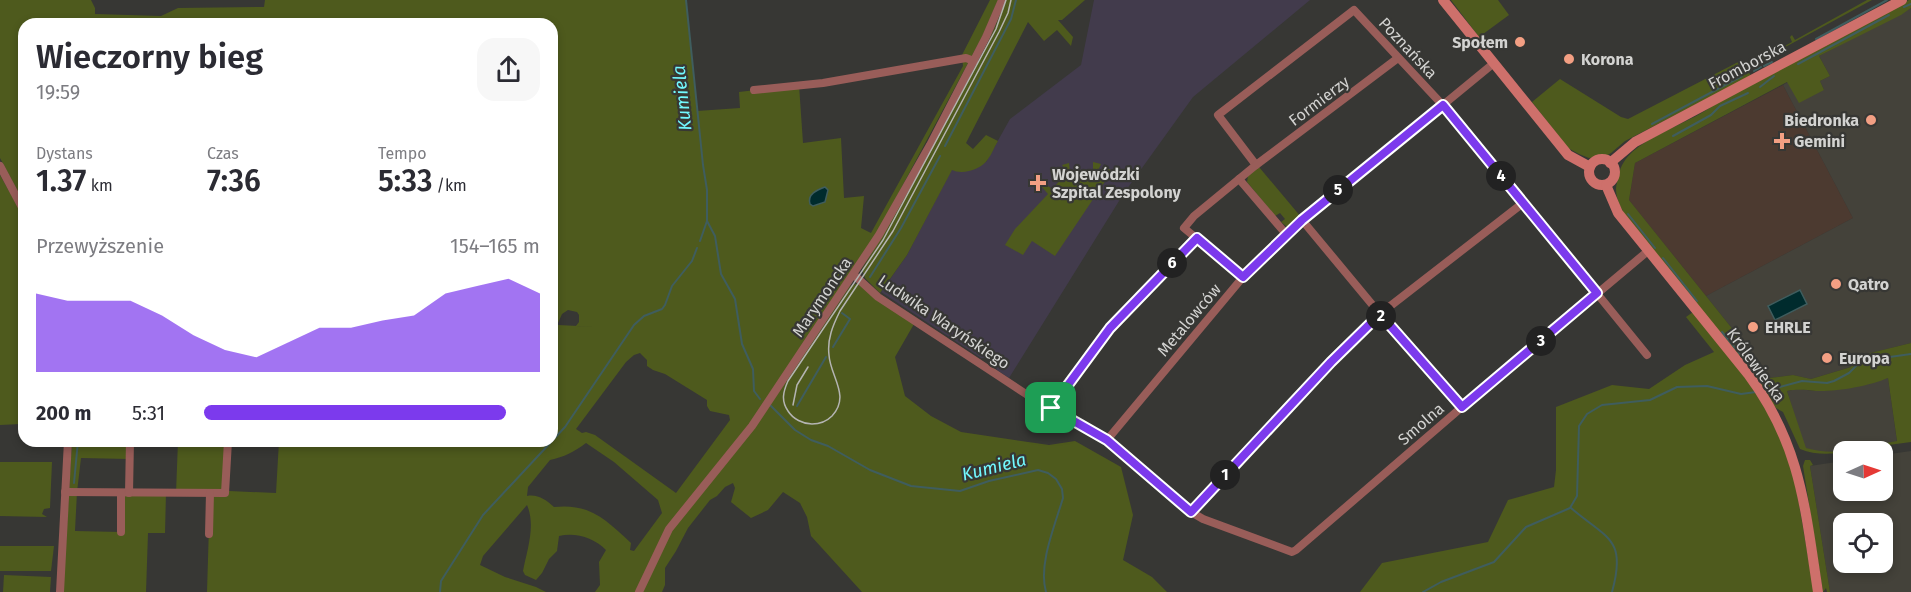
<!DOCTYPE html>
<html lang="pl">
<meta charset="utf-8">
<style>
body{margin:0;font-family:"Fira Sans",sans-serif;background:#f7f7f7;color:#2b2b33;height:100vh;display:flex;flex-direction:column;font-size:22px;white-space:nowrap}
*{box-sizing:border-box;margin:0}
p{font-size:20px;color:#7c7c81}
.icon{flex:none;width:33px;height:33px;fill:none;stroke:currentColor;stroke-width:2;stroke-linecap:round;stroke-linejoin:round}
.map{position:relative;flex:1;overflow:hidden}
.details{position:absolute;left:18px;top:18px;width:540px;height:429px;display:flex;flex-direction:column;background:#fff;border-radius:18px;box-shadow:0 3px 9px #0003}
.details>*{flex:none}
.needle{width:39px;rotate:87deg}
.controls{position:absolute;left:1833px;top:441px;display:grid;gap:12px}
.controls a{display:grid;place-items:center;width:60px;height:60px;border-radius:12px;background:#fff;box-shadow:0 3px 9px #0003;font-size:30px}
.pin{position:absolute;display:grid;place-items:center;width:51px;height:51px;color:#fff;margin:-26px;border-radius:12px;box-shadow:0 3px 9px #0006}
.km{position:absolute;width:30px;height:30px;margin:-15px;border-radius:50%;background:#222;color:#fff;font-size:16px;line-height:30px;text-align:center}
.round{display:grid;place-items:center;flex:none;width:63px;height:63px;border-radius:18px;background:#f7f7f7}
.summary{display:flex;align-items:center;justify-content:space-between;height:102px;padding:0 18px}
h1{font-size:33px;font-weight:600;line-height:45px}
.metrics{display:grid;grid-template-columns:repeat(3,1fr);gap:9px;height:102px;padding:6px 18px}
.metrics div{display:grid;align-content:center}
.metrics b{font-size:30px;font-weight:600}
.metrics small{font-size:16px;font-weight:400}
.metrics p{font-size:16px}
.chart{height:168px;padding:12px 18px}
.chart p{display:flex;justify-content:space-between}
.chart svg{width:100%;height:108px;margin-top:6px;fill:#7c3aed;opacity:.7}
ul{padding:0 18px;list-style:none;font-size:20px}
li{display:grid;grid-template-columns:96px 72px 1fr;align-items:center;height:45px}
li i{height:15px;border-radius:8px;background:#7c3aed}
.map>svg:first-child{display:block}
.commercial{fill:#4c3a30}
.built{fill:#44423a;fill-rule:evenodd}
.medical{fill:#423b4c}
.green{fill:#4e5a1d;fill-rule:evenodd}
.water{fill:#002b2d;stroke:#3f5d5e;stroke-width:1.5}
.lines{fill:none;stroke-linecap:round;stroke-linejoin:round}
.stream{stroke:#3f5d5e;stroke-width:2}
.street{stroke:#995d59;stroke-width:8}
.secondary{stroke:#ce706b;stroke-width:10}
.tram{stroke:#b4b4b2;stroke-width:1.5}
.route-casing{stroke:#fff;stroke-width:12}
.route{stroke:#7c3aed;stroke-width:8}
.poi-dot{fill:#f39f83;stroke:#373734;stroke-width:2}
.labels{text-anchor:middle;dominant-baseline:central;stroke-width:4.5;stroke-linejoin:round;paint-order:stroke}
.poi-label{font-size:16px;font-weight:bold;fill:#d3d3d1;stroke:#373734;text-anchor:start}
.street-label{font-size:16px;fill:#d3d3d1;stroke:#373734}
.water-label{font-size:18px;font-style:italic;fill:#72f8fe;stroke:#373734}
</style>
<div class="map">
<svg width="1911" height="592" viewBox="0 0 1911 592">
<rect width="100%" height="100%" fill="#373734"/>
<path class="commercial" d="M1783,85L1853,218L1706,296L1629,200L1635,163Z"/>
<g class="built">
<path d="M1911,8V343L1855,357L1851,367L1811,379L1793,375L1769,378L1759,362L1706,296L1853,218L1783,85L1788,82L1824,90L1820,81L1830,76L1819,56Z"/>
<path d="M1888,378L1897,442L1881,444L1877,442L1869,443L1865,447L1832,452H1818L1805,448L1787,391L1798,389L1815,391L1833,390Z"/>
<path d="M1911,451V592H1830L1810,466L1843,461L1844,490H1882L1883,455ZM1844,524H1882V562H1844Z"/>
</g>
<path class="medical" d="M1094,0H1310L1193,97L1124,193L1009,378L997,370L995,366L998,359L991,354L986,358H981L881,292L907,255L952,169L986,162L1010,119L1081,65Z"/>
<g class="green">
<path d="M0,0H91L95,8V14L161,16L178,8L264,7L265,0H686L697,111L740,108L739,92L799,85L803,143L841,138L844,198L864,196L861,228L871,233L963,66L962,55L990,0H998L983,35L876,235L762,417L850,286L858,283L914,324L895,357L905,396L931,416L961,432L1049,445L1075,441L1121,467L1133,515L1123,560L1152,577L1167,592H862L811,536L807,517L800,503L783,492L768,510L751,518L731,502L735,488L733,483L725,487L717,496L710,500L688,528L676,551L665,568V585L662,592H595L600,585L599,562L606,550C594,538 576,532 559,536L557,551L549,559L542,573L536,580L525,575L523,571C527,550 536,526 527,505L483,556L480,565L505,577L536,587L546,592H207L210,493H176L178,441H228L229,491L276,493L279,441H552V325L556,327L558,325L598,327L576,326L579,322V315L577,312L568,310L562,314L558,323L552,322V24H24V203L0,158ZM640,353L647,360V366L653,370L665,374L707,400V406L710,411L729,415L730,420L676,493L595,435L586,432L582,433L576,429L626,362L634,355ZM586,443L614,462L658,500L662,513L634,551L630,550L631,543C606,520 590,503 554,507C546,500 538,494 527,496L528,487L550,460C564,457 574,452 586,443Z"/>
<path d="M1005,0H1085L1062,20H1058L1073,37L1071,46L1057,30L1044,41L1028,22L966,143L973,149L986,135L998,141C994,147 992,154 988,159C981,170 962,175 952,170L907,255L880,293L865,278L862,269C895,216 925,160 955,104C973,71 994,36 1005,0Z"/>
<path d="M1451,0H1498L1509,15L1479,37Z"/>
<path d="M1867,0H1872L1752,65L1754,57L1757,61L1792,42L1790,37L1792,35L1795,40Z"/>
<path d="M1909,0H1911V8L1901,15L1819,56L1830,76L1820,81L1824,90L1799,103L1787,82L1635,163L1629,200L1759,362L1769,378L1793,375L1811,379L1851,367L1854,357L1911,343V442L1881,446H1879L1877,442L1881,444L1897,441L1888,378C1869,386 1836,392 1816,391C1806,390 1798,389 1787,391L1806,448C1826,454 1853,453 1872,443L1868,448C1846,452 1822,458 1800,449L1783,412L1776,408L1628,220C1622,210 1616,200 1616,189C1616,184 1618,180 1619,175C1625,138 1691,126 1717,102Z"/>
<path d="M1742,60L1751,76L1625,141L1611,153L1606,156L1589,158L1579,154L1568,148L1532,102L1560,79L1621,117L1628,119Z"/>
<path d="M1093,162L1101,164L1097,173L1102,175L1106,167L1112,171L1055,256L1032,241L1023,255L1005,245L1015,229L1048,194L1041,186L1044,183L1052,189L1067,173L1062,165L1069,163L1070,172L1093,171Z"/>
<path d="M1259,167L1301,217L1290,226H1286L1281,222L1285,219L1280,213L1275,216L1247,182L1248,176Z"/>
<path d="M0,175L24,218V419H21V424L0,425Z"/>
<path d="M1693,312L1746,378L1771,418L1793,469L1814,592H1360L1382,563L1488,542L1508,500L1554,487L1556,470V407L1612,385L1649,389L1685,365L1714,352L1686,317Z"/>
<path d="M72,441H130V459L81,458L77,492L75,531L120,532L121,493H166L165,533H148L146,592H63Z"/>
<path d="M1805,460H1810L1813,465L1810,466L1830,592H1827L1826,588L1823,592L1803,466Z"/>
<path d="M0,462H52L50,508L44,509L42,514L47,517L0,516Z"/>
<path d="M0,546H54L51,571H0Z"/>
<path d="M4,575L51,577L50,592H3Z"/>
</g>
<g class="water">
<path d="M825,187L828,190L825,202L813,206L810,204C807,194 817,190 825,187Z"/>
<path d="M1800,290L1807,304L1775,320L1768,306Z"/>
</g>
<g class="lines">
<g class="stream">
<path d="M686,0L703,165L707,190V221L715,236L721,274L735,299L742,344L753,369L754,391L760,399"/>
<path d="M1904,7L1911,4"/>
<path d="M1816,39L1887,0"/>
<path d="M1798,64L1889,15"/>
<path d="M1764,66L1772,62"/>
<path d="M1754,71L1761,67"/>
<path d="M1760,87L1774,76"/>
<path d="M1652,124L1742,76"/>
<path d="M1673,136L1711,115L1720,106L1748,93"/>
<path d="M945,146L1011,19L1016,0"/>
<path d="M1628,214L1655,248"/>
<path d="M700,241L707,221"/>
<path d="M1663,258L1697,301"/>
<path d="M870,277L901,228L940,156"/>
<path d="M1722,332L1754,371"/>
<path d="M833,347L850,319L842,313"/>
<path d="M1765,391L1802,381L1827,383L1834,381L1849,373L1861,361L1911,354"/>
<path d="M770,405L795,430L811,440L828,446L870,470L911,486L960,491L989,481L1038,470L1048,473L1056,479L1062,489L1063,498C1055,525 1038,565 1046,592"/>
<path d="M797,406L826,357"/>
<path d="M552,441L565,427L634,325L644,316L662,309L665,305L672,286L692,261L697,248"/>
<path d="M74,483L78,441"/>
<path d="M1571,508C1607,539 1627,538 1612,592"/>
<path d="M440,592L441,581L483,515L552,441"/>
<path d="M1423,592L1441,582L1494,562L1526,527L1570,508L1577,496L1579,426L1587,414L1602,405L1650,400L1677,387L1707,386L1741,394L1756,392"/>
</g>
<g class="street">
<path d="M754,90L823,83L966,58L974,61"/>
<path d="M1256,165L1218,115L1354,10L1451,114L1647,355"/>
<path d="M0,166L24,211"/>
<path d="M1239,179L1286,234"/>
<path d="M1302,220L1380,314L1462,407"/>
<path d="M854,275L878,297L988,369L1026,394L1107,440L1191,512L1203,519L1292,552L1296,550L1462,407L1648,251"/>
<path d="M1243,277L1184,228L1194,216L1256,165L1398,58"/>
<path d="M1051,408L1110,328L1197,238"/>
<path d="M1107,440L1243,277L1286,234L1494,63"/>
<path d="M65,492L225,493L228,441"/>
<path d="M129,493L130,441"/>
<path d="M1191,512L1331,362L1380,314L1523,203"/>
<path d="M121,532V493"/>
<path d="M209,534L210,493"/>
<path d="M60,592L68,441"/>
<path d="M639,592L669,529L752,426L879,235L930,145L986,37L1002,0"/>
</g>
<g class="secondary">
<path d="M1443,0L1568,155L1590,167"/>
<circle cx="1602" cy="172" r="13"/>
<path d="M1610,163L1635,142L1902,0"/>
<path d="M1606,185L1618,213L1748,374C1801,445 1805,508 1818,592"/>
</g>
<g class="tram">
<path d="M1006,0L996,29L883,240L788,381C783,392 781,401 788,411C793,419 803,424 812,424C820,424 827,421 832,416C851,396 830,376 829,355C827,339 833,325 840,311L893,231L999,32L1008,13L1011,0"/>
<path d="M793,405L797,385L808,367"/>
</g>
</g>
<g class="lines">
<defs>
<path id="route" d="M1443,105L1597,293L1462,407L1380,314L1331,362L1191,512L1107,440L1051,408L1110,328L1197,238L1243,277L1302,220Z"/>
</defs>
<use href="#route" class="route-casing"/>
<use href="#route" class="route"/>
</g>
<g class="poi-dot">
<circle cx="1520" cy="42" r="6"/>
<circle cx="1569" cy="59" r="6"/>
<circle cx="1871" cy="120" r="6"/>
<path d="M1779 132h6v6h6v6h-6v6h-6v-6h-6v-6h6z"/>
<path d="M1035 174h6v6h6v6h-6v6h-6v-6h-6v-6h6z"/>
<circle cx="1836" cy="284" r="6"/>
<circle cx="1753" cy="327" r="6"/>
<circle cx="1827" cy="358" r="6"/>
</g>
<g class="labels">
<g class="poi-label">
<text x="1508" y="42" text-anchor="end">Społem</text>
<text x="1581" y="59">Korona</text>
<text x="1859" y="120" text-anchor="end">Biedronka</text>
<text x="1794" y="141">Gemini</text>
<text x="1052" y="174">Wojewódzki<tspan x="1052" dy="18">Szpital Zespolony</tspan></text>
<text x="1848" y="284">Qatro</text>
<text x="1765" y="327">EHRLE</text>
<text x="1839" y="358">Europa</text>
</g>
<g class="street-label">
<text transform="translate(1408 48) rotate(47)">Poznańska</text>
<text transform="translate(1747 65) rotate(-28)">Fromborska</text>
<text transform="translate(1319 101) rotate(-37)">Formierzy</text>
<text transform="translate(822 297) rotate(-56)">Marymoncka</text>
<text transform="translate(1189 320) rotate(-50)">Metalowców</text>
<text transform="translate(944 322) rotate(34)">Ludwika Waryńskiego</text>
<text transform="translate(1756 365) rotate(54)">Królewiecka</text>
<text transform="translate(1421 424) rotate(-41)">Smolna</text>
</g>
<g class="water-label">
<text transform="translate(682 98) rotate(-96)">Kumiela</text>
<text transform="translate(994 467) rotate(-14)">Kumiela</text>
</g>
</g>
</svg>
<div class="controls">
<a><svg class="needle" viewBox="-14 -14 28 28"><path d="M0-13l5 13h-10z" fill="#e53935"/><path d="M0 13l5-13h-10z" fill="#7c7c81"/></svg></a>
<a><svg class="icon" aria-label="locate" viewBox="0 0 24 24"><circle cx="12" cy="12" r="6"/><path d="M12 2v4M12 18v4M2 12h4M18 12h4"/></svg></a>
</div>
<div class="pin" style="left:1051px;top:408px;background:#1e9e55"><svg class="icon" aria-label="arrive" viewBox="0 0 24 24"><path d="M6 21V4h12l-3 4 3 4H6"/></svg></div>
<b class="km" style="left:1225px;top:475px">1</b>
<b class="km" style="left:1381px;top:316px">2</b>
<b class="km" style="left:1541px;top:341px">3</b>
<b class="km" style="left:1501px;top:176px">4</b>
<b class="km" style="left:1338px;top:190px">5</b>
<b class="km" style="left:1172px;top:263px">6</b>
<section class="details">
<div class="summary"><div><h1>Wieczorny bieg</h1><p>19:59</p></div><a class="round"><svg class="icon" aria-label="share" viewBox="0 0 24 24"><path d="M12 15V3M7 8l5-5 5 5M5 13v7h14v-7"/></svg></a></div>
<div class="metrics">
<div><p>Dystans</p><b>1.37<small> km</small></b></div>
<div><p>Czas</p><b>7:36</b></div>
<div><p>Tempo</p><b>5:33<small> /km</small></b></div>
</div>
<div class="chart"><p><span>Przewyższenie</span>154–165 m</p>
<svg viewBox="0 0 160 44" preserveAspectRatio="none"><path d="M0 44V12L10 15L20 15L30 15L40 21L50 29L60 35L70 38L80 32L90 26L100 26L110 23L120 21L130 12L140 9L150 6L160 12V44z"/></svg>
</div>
<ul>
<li><b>200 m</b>5:31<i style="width:90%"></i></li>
</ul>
</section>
</div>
